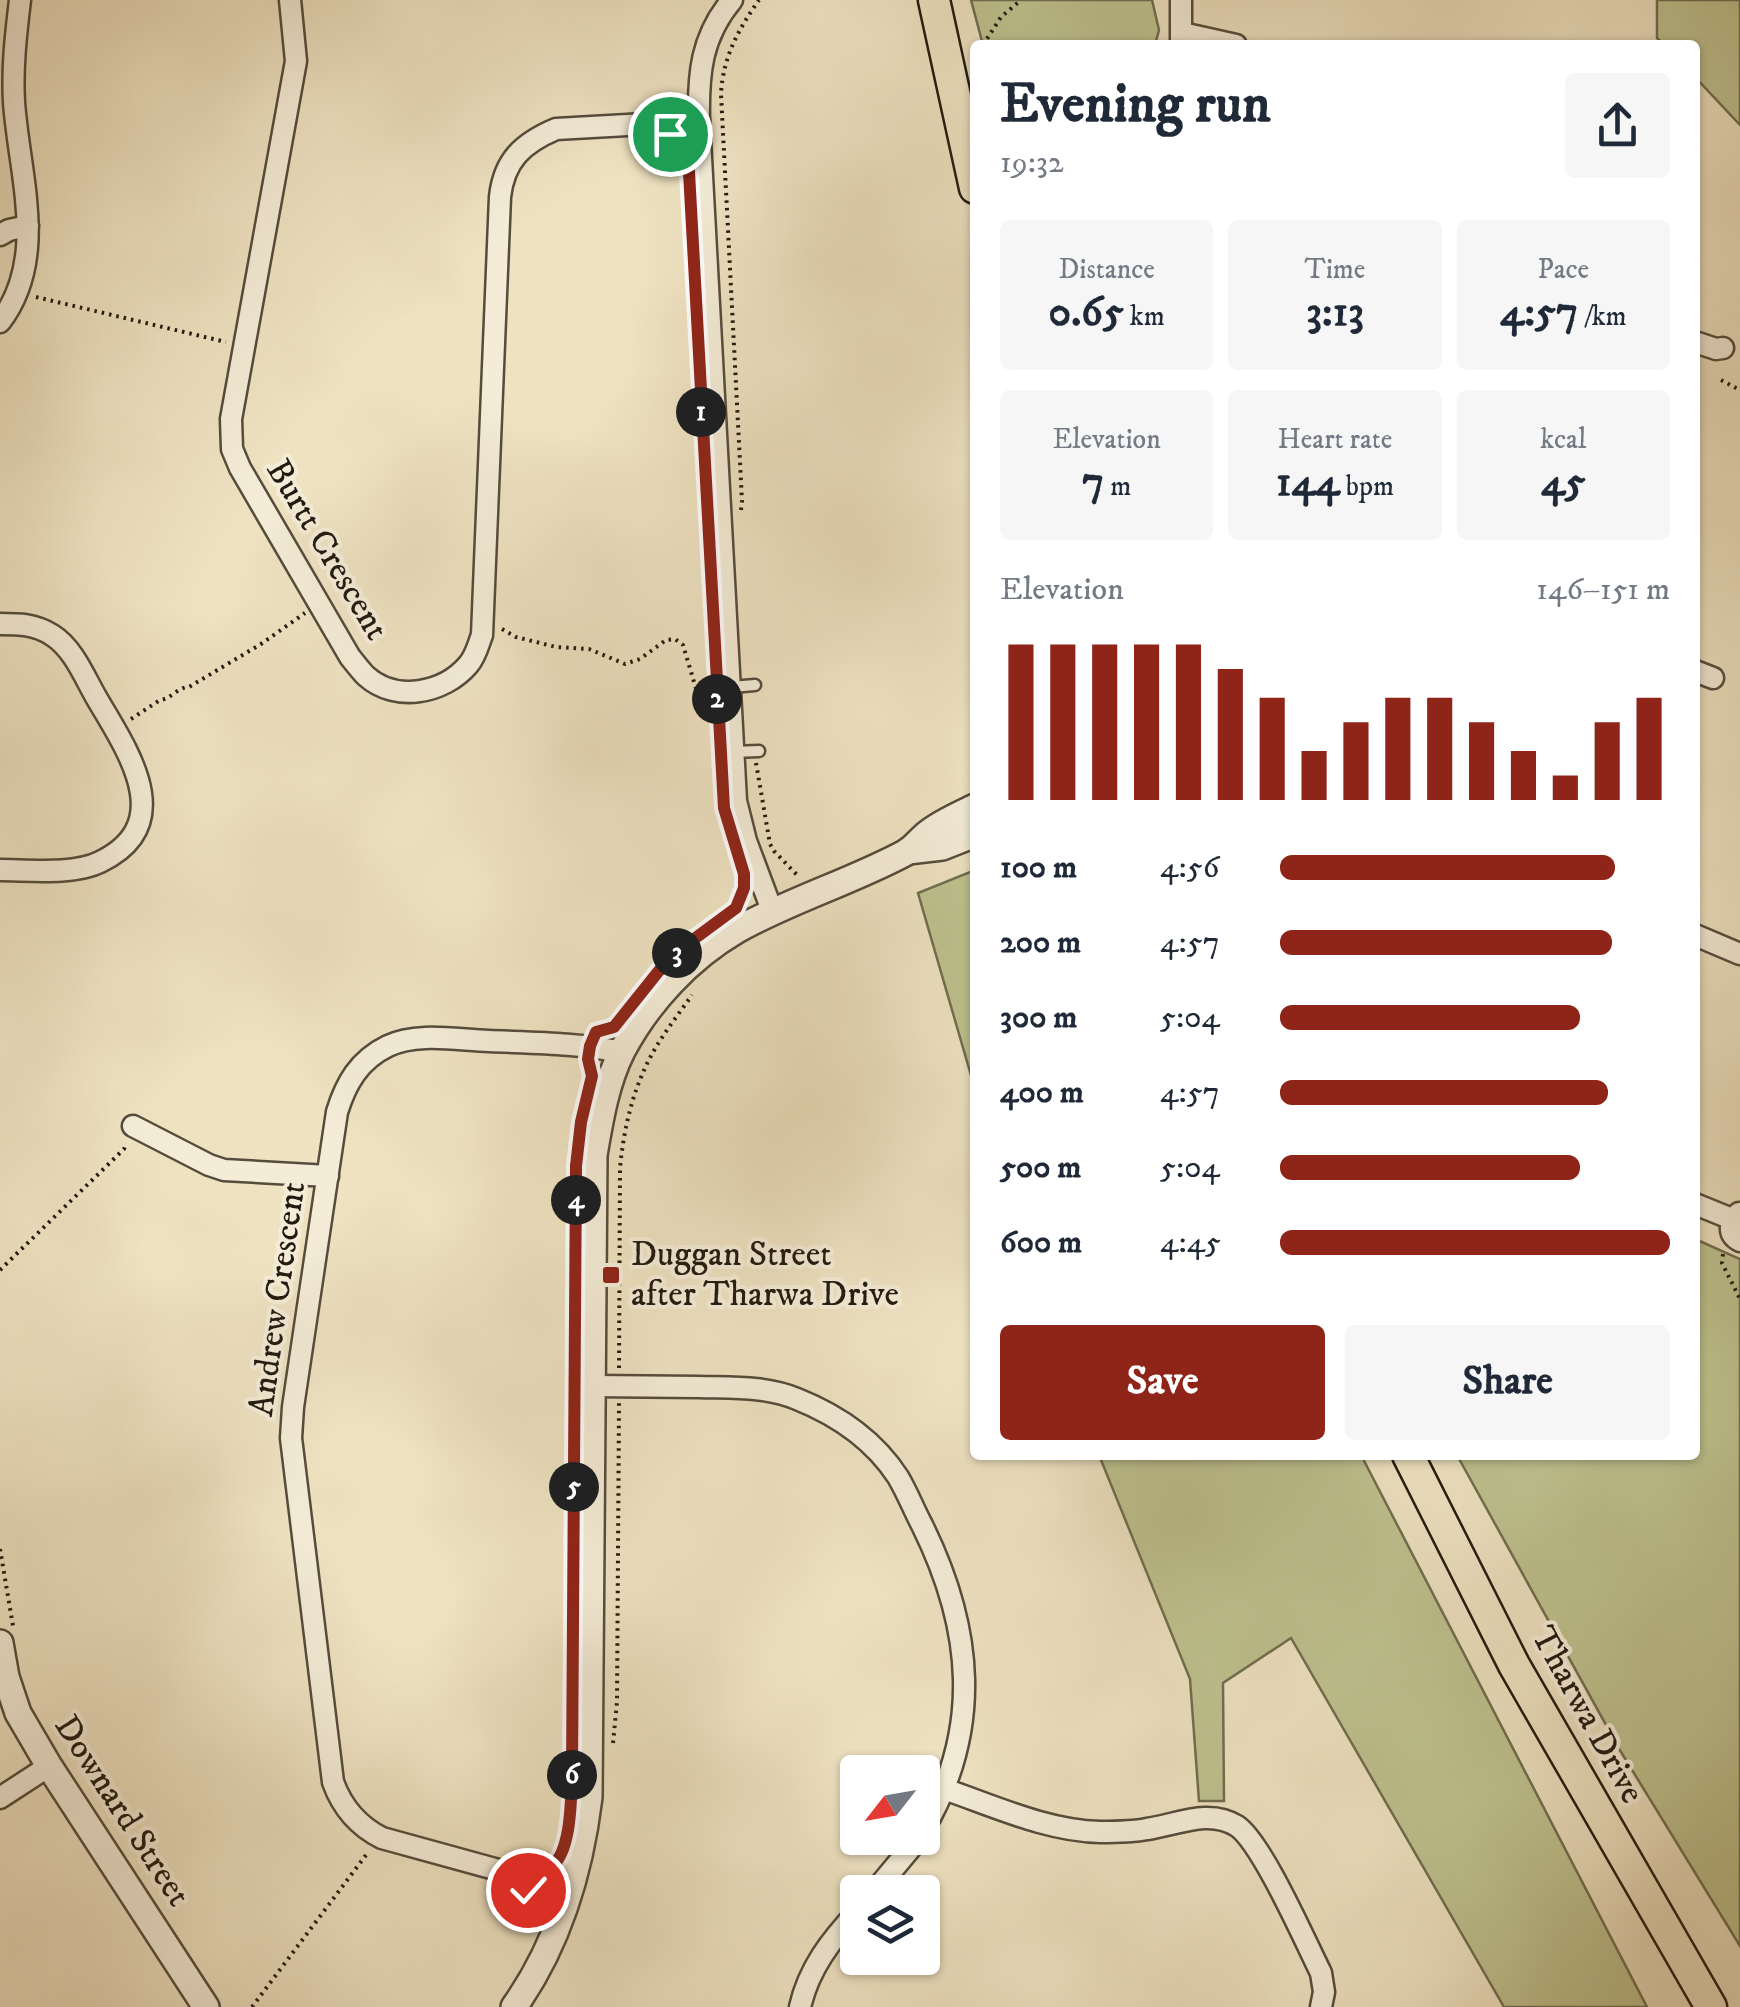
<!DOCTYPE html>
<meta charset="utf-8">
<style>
body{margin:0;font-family:"IM FELL DW Pica",serif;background:#f6f6f7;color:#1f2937;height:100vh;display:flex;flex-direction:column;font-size:38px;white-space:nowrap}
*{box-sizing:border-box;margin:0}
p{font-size:32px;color:#747a83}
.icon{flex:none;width:55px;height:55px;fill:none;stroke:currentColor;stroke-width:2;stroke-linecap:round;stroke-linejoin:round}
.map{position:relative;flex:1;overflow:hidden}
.drawer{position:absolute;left:970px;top:40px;width:730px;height:1420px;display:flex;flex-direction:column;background:#fff;border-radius:10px;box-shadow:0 2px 8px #0004}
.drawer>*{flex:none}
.needle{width:65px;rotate:239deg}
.fabs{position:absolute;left:840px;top:1755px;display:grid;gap:20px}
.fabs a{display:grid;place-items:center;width:100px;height:100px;border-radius:10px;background:#fff;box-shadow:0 2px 8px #0004;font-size:50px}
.pin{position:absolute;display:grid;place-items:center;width:85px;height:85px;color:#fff;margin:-42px;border:5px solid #fff;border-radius:50%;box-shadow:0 2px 10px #0007}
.km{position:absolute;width:50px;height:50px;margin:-25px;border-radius:50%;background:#222;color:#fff;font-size:28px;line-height:50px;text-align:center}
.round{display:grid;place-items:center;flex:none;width:105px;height:105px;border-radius:10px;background:#f6f6f7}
.summary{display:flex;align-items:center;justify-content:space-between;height:170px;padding:0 30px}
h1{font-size:55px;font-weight:700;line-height:75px}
.figures{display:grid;grid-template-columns:repeat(3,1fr);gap:15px;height:170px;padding:10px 30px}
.figures div{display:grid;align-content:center;border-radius:10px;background:#f6f6f7;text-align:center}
.figures b{font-size:42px;font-weight:700}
.figures small{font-size:28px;font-weight:400}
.figures p{font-size:28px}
.chart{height:280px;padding:20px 30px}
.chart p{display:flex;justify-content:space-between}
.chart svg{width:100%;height:180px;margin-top:10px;stroke:#8f2418;stroke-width:6}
.cta{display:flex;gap:20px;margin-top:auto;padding:20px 30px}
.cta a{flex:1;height:115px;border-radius:10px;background:#8f2418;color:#fff;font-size:40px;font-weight:700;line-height:115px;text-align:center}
.cta a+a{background:#f6f6f7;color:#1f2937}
ul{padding:0 30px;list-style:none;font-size:32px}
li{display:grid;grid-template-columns:160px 120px 1fr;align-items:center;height:75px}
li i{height:25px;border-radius:12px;background:#8f2418}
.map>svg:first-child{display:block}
.green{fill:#bec28f;stroke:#706e50;stroke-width:2.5}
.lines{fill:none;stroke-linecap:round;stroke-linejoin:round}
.service-casing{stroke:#554c3c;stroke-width:15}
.minor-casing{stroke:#554c3c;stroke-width:25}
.tertiary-casing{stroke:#554c3c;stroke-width:30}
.primary-casing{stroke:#221a10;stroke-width:35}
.path{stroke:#221a10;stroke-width:4;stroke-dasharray:2.5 5;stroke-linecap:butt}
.service{stroke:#f4ecd7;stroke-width:10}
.minor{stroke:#f4ecd7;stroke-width:20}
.tertiary{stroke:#f4ecd7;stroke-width:25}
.primary{stroke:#eee2c1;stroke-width:30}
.route-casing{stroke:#fff;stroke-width:20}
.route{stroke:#8f2418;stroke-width:12}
.poi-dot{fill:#8f2418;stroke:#f4ecd7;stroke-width:4}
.labels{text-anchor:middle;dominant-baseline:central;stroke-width:8;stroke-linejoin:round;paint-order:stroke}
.street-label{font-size:35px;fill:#221a10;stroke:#f4ecd7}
.poi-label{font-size:35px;fill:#221a10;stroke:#f4ecd7;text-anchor:start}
</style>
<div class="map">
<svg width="1740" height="2007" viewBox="0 0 1740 2007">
<rect width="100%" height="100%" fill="#eee2c1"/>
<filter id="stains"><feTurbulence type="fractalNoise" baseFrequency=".002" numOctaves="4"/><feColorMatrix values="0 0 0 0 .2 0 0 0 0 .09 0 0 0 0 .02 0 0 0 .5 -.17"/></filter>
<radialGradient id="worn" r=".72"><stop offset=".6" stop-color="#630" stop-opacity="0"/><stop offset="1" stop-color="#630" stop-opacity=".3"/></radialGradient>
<g class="green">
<path d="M971,0H1152L1159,30L1155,45H983Z"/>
<path d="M1657,0H1740V125L1695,77V45H1664L1657,38Z"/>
<path d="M975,870V1089L918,893Z"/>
<path d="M1695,1239L1740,1259V1946L1621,1752L1457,1455H1695Z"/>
<path d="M1099,1455H1361L1647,2007H1504L1291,1638L1223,1683L1224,1801H1199L1190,1679Z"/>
</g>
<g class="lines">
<defs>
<g id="service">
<path d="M731,687L755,685"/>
<path d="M733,752L759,751"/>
</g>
<g id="minor">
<path d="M290,0L296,61L231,419L232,449L240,468L350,657C355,663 360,670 366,676C396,703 444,693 468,665C476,656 478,645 482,635L500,197C504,160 523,143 556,129L699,121"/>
<path d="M732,0C701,37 698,74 699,121L736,801L746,841L773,913"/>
<path d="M1181,0V43"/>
<path d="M1182,33L1236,45"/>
<path d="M0,235L9,230L28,226"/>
<path d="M0,322C49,258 19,175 14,102C12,67 16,34 20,0"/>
<path d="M1695,342L1716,349L1723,348"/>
<path d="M0,624C19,624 35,624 52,635C73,648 84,676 96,697C126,749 180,823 100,862C74,875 28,870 0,870"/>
<path d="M1695,671L1713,678"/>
<path d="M1695,935L1740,954"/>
<path d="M133,1126L209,1165L224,1170L328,1176"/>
<path d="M1695,1204L1732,1219"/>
<path d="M1739,1213C1729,1222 1727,1234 1740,1241"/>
<path d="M592,1386C627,1386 663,1387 699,1387C732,1388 766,1386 797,1399C837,1415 874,1440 898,1477C907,1492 914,1510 922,1525C973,1628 983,1730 922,1832"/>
<path d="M944,1789C994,1806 1047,1831 1100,1832C1115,1832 1132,1832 1147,1829C1176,1825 1209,1808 1237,1826C1262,1843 1305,1941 1321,1973L1324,1992L1321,2007"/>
<path d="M0,1798L49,1766"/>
<path d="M571,1890L382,1838C358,1826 342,1807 333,1782L291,1438L293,1407L337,1112C346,1083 359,1060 388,1046C417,1032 457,1040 489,1041C534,1043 578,1043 622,1052"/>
<path d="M874,1892L919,1838"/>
<path d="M800,2007C809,1968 831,1940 858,1911"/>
</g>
<g id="tertiary">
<path d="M908,851L942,847L975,834"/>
<path d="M0,1643L6,1677L18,1713L49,1766L206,2007"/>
<path d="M514,2007C558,1945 580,1872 589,1797L594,1155C600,1120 606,1083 622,1051C648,1002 689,958 737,930C790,900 851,882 905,853C914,848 920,839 928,833C942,822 959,815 975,807"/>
</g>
<g id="primary">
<path d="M934,0L975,188"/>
<path d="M1408,1455L1514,1665L1711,2007"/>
</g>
</defs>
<use href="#service" class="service-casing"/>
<use href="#minor" class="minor-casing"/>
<use href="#tertiary" class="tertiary-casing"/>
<use href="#primary" class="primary-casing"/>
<g class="path">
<path d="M983,45L1001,17L1021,0"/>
<path d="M36,297L226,342"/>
<path d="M1721,380L1740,390"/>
<path d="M741,510L742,501L721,94C723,57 738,30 759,0"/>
<path d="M502,629L516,637L556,647L589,649L625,664L640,659L666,640L675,639L683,645L697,692L709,699"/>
<path d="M131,719L160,700C171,699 178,687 189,687L261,644L305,613"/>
<path d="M756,763L770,844L774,851L798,876"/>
<path d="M1723,1254L1722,1263L1740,1299"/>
<path d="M0,1270L124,1149L126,1144"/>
<path d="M619,1368L620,1168C624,1126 634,1084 656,1047C667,1029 680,1012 692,995"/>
<path d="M0,1549L13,1626"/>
<path d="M613,1743L617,1702L619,1403"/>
<path d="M252,2007L369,1851"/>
</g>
<use href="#service" class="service"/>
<use href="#minor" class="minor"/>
<use href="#tertiary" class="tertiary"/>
<use href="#primary" class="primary"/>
</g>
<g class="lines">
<defs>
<path id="route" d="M528,1890L534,1867H551C572,1852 571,1797 572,1772L576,1166L581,1122L592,1076L588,1059L590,1046L596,1032L614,1027L662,967L690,942L736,908L744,888V874L724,808L688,154L684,142L670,134"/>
</defs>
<use href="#route" class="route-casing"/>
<use href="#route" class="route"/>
</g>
<rect class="poi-dot" x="601" y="1265" width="20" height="20" rx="5"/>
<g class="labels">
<g class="street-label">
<text transform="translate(327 550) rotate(59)">Burtt Crescent</text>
<text transform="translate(278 1299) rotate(-82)">Andrew Crescent</text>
<text transform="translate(1587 1715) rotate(61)">Tharwa Drive</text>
<text transform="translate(122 1811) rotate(57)">Downard Street</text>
</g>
<g class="poi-label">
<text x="631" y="1255">Duggan Street<tspan x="631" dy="40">after Tharwa Drive</tspan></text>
</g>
</g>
<rect width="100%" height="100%" filter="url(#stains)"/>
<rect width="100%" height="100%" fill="url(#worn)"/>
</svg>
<div class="fabs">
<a><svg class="needle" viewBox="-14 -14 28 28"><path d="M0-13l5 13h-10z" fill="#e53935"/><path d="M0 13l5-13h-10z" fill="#747a83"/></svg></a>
<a><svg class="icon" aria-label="layers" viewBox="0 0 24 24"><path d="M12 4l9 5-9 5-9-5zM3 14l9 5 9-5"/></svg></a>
</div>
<div class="pin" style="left:670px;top:134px;background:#1e9e55"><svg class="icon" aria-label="arrive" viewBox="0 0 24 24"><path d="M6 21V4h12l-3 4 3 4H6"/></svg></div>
<div class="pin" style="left:528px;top:1890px;background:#d93025"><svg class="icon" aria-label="check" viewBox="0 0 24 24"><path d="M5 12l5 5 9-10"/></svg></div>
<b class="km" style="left:701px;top:412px">1</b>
<b class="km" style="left:717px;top:699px">2</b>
<b class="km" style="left:677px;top:953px">3</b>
<b class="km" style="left:576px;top:1200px">4</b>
<b class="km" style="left:574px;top:1487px">5</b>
<b class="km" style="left:572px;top:1775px">6</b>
<section class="drawer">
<div class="summary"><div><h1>Evening run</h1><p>19:32</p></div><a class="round"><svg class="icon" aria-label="share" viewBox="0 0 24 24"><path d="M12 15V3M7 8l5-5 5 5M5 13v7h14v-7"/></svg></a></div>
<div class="figures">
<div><p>Distance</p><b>0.65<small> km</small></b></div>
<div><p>Time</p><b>3:13</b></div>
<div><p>Pace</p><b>4:57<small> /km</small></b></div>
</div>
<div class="figures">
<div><p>Elevation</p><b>7<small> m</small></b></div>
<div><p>Heart rate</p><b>144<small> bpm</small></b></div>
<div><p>kcal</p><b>45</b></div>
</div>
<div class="chart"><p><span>Elevation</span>146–151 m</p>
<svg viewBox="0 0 160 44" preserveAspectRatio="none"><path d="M5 44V6M15 44V6M25 44V6M35 44V6M45 44V6M55 44V12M65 44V19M75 44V32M85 44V25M95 44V19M105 44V19M115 44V25M125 44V32M135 44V38M145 44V25M155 44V19"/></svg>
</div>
<ul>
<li><b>100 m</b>4:56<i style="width:86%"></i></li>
<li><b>200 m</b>4:57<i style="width:85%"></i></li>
<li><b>300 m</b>5:04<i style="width:77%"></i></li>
<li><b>400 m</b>4:57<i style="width:84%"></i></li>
<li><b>500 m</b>5:04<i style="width:77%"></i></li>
<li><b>600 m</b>4:45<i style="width:100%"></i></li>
</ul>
<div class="cta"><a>Save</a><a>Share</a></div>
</section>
</div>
